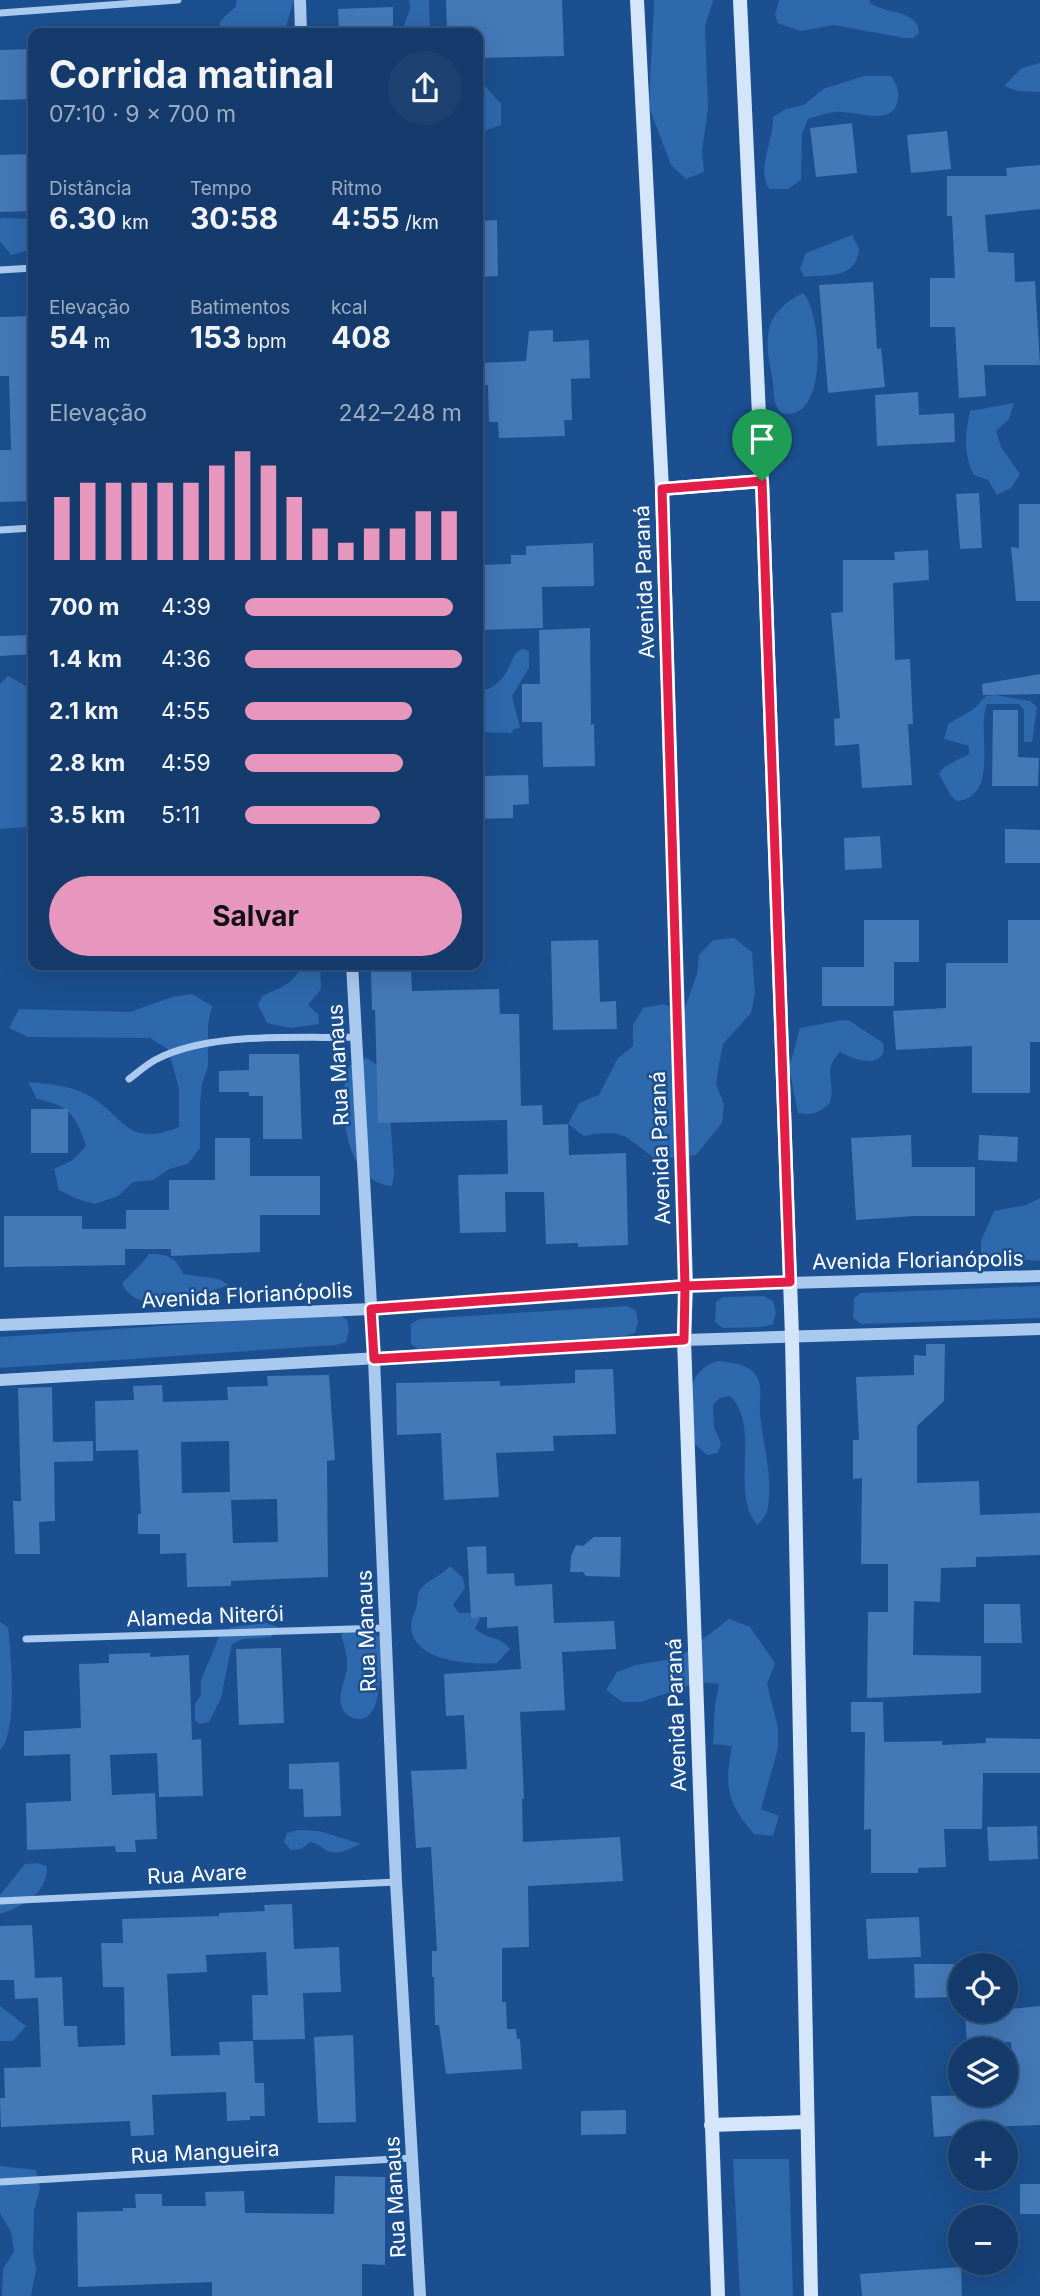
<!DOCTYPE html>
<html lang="pt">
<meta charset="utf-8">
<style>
body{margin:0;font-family:Inter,sans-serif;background:#1d4271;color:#f1f3f6;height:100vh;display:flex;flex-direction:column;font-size:26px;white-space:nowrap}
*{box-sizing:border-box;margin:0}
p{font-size:23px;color:#9dadc1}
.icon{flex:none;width:38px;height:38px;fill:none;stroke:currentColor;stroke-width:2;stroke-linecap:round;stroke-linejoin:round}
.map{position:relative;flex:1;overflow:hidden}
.sheet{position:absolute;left:28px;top:28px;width:455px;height:942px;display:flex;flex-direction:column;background:#143b6b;border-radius:14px;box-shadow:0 7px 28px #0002,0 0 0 2px #33557e}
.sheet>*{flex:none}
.fabs{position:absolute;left:948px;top:1953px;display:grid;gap:14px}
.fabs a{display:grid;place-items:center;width:70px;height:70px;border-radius:50%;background:#143b6b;box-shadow:0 7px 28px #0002,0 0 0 2px #33557e;font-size:35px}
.pin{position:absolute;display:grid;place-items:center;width:60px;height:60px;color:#fff;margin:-72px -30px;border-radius:50% 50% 50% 0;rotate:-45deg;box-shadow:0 0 7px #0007}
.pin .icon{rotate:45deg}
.round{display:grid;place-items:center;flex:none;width:74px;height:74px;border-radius:37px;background:#1d4271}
.overview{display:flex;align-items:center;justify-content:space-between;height:119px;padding:0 21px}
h1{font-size:38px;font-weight:700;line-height:52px}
.metrics{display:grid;grid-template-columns:repeat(3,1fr);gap:10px;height:119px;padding:7px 21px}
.metrics div{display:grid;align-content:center}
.metrics b{font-size:30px;font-weight:700}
.metrics small{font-size:19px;font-weight:400}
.metrics p{font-size:19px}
.chart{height:196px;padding:14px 21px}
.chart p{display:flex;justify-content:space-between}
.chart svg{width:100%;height:126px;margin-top:7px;stroke:#e797bd;stroke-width:6}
.cta{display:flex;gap:14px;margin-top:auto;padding:14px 21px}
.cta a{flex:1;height:80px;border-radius:42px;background:#e797bd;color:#111;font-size:28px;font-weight:700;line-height:80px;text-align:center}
ul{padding:0 21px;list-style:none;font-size:23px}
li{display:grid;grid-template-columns:112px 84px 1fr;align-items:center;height:52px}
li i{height:18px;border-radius:9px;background:#e797bd}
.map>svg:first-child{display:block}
.green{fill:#2e69ad}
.building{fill:#4478b7;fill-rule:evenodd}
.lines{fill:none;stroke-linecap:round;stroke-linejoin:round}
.minor{stroke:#a9c9ee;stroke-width:7}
.tertiary{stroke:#a9c9ee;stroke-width:12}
.secondary{stroke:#d6e6fa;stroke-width:14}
.route-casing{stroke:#fff;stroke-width:14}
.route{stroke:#e11d48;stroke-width:9}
.labels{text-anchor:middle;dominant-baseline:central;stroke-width:5;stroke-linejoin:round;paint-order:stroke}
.street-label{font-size:21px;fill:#fff;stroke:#1b4f8f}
</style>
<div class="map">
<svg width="1040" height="2296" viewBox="0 0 1040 2296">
<rect width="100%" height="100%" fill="#1b4f8f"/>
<g class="green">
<path d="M237,0H294L284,33H219L220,21L235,7Z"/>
<path d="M409,0H429L430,33H401L410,9Z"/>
<path d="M654,0H713L705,27L708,109L702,150L704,172L686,179L671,165L649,107Z"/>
<path d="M779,0H869L871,4C889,14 919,11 919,33L913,38H904L834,25L801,31L778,23L775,15Z"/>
<path d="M1040,63V92L1018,91L1004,86L1022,68Z"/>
<path d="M864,76H891C897,85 900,92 897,103C891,127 852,110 835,112C827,113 817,116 808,119L802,134L801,180L788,189H769C756,169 774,140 773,117L786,109L804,105L823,89Z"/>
<path d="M478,78L501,104V125L478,133Z"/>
<path d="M4,218L33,219V249L11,255L0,241V219Z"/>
<path d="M852,235L859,249C856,280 827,274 804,277L800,269L806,253Z"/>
<path d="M803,293C822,312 830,425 781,413C771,401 775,390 772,376C764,337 763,313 803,293Z"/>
<path d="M1014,403L1009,419L996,431L1001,447L1020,474L1011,488L997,495L988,480L974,475C963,453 965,435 970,411Z"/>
<path d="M523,649L529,651V668L512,696L520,728L514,729L511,733L478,732V692C514,684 507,653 523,649Z"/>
<path d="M8,676L26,686C39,728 28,783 26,827L0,829V684Z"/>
<path d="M995,695L1030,701L1037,707L1032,742H1024V710L1019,704H987C976,729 1001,797 957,801L951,796L939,774L944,767L969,754V746L944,739L948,724L974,709L986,696Z"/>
<path d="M734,938L752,952L755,993L751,1013L723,1044L719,1065L716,1084L724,1104L722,1123L696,1155L656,1159C623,1137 627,1128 584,1136L568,1124L579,1103L599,1095L618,1058L633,1046V1025L643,1008L664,1004L683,1013L697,974L699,955L713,940Z"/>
<path d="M301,964H320L321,989L308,1005L318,1014L319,1024L290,1028L267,1023L258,1005L262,996C279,988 296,984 301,964Z"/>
<path d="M192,994L212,1006L208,1025V1066L202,1084L200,1105V1148L188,1164L169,1169L153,1180L133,1182L118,1196L95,1204L77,1199L59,1190L54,1169L73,1160L86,1146C75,1114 70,1106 37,1099L28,1082C48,1084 67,1085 86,1094C125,1115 125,1149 179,1127V1088L168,1049L150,1038L28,1037L9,1028L19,1009L130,1012L172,997Z"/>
<path d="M842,1020L850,1021L883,1043C888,1070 855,1061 840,1052C820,1072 838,1084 829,1104C819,1113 810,1116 798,1113L789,1068L800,1028Z"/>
<path d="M366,1058L376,1064L389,1096L394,1175L392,1186C344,1182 340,1110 346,1074L350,1065Z"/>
<path d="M1040,1198V1261L981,1257V1241L994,1211L1026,1205Z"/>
<path d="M149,1254C167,1254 176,1257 183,1274L219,1279L229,1285C201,1293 140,1321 122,1284C130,1273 141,1266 149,1254Z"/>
<path d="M1040,1286V1318L861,1324L853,1318L854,1298L861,1293Z"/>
<path d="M764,1296L773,1301L776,1313L773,1324L763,1327L723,1328L715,1322L716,1302L723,1297Z"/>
<path d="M627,1306L636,1311L638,1322L635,1333L625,1336L419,1350L411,1344V1324L419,1319Z"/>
<path d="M338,1314L347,1320L349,1331L346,1342L336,1345L0,1368V1337Z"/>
<path d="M718,1361C731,1363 749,1363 757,1377C763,1387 759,1402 760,1414C763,1445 773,1476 768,1507C766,1516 763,1519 757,1525C729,1491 762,1428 730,1396L720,1398L713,1405L714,1427L721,1443L718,1453L707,1455L693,1442C691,1411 680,1372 718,1361Z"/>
<path d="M450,1566L463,1578L465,1588L453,1605L459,1613H471L480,1619L475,1628C488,1641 498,1634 510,1649L497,1663C471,1665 412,1662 411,1626C411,1618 415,1613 417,1605C418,1602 417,1598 418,1594C423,1581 441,1577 450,1566Z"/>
<path d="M729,1619L750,1627L775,1663L767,1684L778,1728V1748L761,1809L779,1816L773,1836L754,1834C727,1803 724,1786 732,1746L713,1744L715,1705L719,1684L699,1682L641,1702H622L606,1690L617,1672L636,1665L678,1658Z"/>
<path d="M0,1622L8,1627C11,1652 18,1733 0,1750Z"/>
<path d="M266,1623L277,1627L271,1637L242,1639L232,1644L221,1698L209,1722L199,1724L195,1720V1704L201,1695V1680L219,1637L232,1627Z"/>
<path d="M365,1630L382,1638C382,1656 382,1701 370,1714C361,1724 344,1718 341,1705C338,1692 346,1680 347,1667C348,1654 344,1646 341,1635L346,1631Z"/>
<path d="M298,1830L319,1831L361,1844C350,1848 337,1857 326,1850C319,1846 318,1843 310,1842L301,1849L291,1850L284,1842L287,1833Z"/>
<path d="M37,1863L47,1866C48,1893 23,1906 0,1914V1895L25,1864Z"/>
<path d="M0,2006L26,2026L13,2041H0Z"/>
<path d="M733,2159H789L793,2296H740Z"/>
<path d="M0,2166L36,2170L40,2189L34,2210L33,2251L36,2270L31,2296H2L3,2269L14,2251L11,2232L0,2213Z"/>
</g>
<g class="building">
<path d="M446,0H562L564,56L478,58V33H447Z"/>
<path d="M393,7V33H339L338,9Z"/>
<path d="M33,49V99L0,100V50Z"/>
<path d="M852,123L857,173L816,177L810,128Z"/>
<path d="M947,131L951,169L911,173L907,135Z"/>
<path d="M33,154V211L0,212V155Z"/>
<path d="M1040,165V209L985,215L988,252L1014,253L1015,282L1035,281L1040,365H984L986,396L959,398L955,327H930V278H955L952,216H947V176H1007L1006,168Z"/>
<path d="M497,220L498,276L478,277V221Z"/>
<path d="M873,282L877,349L881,348L885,387L828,393L819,285Z"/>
<path d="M33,316V427H30L32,501L0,502V450H11L9,376H0V317Z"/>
<path d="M553,330V342L589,340L590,378L571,379L572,420H564L565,436L499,438L498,422H489L488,385L478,386V363L526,361L529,331Z"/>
<path d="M918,392L919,415L954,413L955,442L877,446L875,395Z"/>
<path d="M979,493L982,548L960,549L956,494Z"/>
<path d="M1019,504H1040V601H1016L1011,547L1019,548Z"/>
<path d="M593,543L594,586L542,587L543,628L479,630L478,565L511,564V555H526V546Z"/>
<path d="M928,550L929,580L893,583L895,660L910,659L913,724H908L912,785L862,788L859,744L835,746L834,719L840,718L831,613L843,612V560H895L894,552Z"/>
<path d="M590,628L591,725L594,724L595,766L543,767L542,722H522V684H540L539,630Z"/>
<path d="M33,635V654L0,656V636Z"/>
<path d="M1040,674V694L983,695L982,684Z"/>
<path d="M993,710H1018V757L1039,758L1038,786H992Z"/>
<path d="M528,775L529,804L513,805V818L478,819V776Z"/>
<path d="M1005,829L1040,830V863H1005Z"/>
<path d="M880,836L882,868L845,870L844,838Z"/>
<path d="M864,920H919V962H894V1006H822V967H864Z"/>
<path d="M1008,920H1040V1042H1030V1093H972V1046L896,1050L893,1011L946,1008V963H1008Z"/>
<path d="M598,940L600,1002L616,1001L617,1029L553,1030L551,941Z"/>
<path d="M411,970L412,991L499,989L500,1014H519L521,1106L542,1105L543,1125L568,1124L569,1155L626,1153L628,1245L578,1247V1243L546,1244L544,1192H505L506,1232L460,1233L458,1175L508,1174L507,1120L378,1123L375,1010H372L371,971Z"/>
<path d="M249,1054H299L302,1139H263V1096H249V1092H219V1071L249,1070Z"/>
<rect x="31" y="1109" width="37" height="44"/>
<path d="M911,1135L912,1167H975V1216H915L856,1220L851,1138Z"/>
<path d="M979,1135L1018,1137L1017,1162L978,1160Z"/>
<path d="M215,1138H250V1176H320V1215H260V1252L171,1256V1249H125V1265L4,1267V1216H82V1229H126V1210H169V1180H215Z"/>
<path d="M926,1344H945L944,1401L917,1426V1483L979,1481L980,1515L1040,1513V1555L976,1557V1567L941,1568L940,1602L914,1601L913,1655L981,1656V1693L867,1698L868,1612H888V1564H861L862,1478L853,1479V1440H859L856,1377L914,1375V1355L926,1356Z"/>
<path d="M613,1369L616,1434L553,1436L554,1451L496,1453L499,1497L444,1500L441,1433L397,1435L396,1383L500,1381V1386L575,1383V1370Z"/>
<path d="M329,1375L335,1460L327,1461L328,1577L231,1581V1586L187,1587L186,1553L160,1554V1534H138V1514H141L138,1450L96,1451L95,1401L134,1400L133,1386L162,1385L163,1402L228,1400L227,1387L268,1386L267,1376ZM229,1441L230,1492L182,1493L181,1442ZM277,1499L278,1542L233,1543L231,1500Z"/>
<path d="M52,1387L53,1442L93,1441V1461L54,1462L55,1521L39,1522L40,1554H15L13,1501H21L18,1388Z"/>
<path d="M594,1537H621L620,1577L586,1576L583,1572H570L571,1556L576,1545L583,1546Z"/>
<path d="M486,1546L487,1574L514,1573L515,1586L552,1584L554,1623L614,1621L616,1649L562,1652L565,1710L520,1712L524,1799H522L523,1842L620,1837L623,1881L528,1886L529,1947L502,1948V2002H506L507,2029H516L517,2039H520L522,2069L446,2074L439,2025H435L434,1977H432V1951H437L431,1847L416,1848L411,1771L467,1769L464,1715L446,1716L444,1674L521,1669L518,1626L487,1628V1617L471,1618L467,1547Z"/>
<path d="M984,1604H1020L1022,1643H984Z"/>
<path d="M281,1648L284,1723L239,1725L236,1649Z"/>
<path d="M150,1653V1657L189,1655L192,1740L201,1739L203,1796L159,1797L157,1753L110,1755L112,1795L155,1793L157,1839L135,1840L136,1852H116L115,1846L27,1850L26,1803L71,1801L70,1754L24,1756V1731L81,1728L79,1664L109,1663V1654Z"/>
<path d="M851,1702H883L884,1742L942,1741V1745L986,1743V1738L1040,1739V1773H983L982,1829H944L946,1867L918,1868V1873H871V1829L864,1830L865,1732H851Z"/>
<path d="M339,1762L341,1816L304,1817L303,1789H289V1764Z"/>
<path d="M1037,1826L1038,1859L989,1861L987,1827Z"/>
<path d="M292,1904L294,1949L339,1947L341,1992L303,1993L305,2039L253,2040L252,1995H268L266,1952L206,1955L207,1972L167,1974L171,2056L220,2055L219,2042L253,2041L255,2083H264L265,2116H250V2120L227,2121L226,2092L152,2095L154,2135L131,2136L130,2121L1,2127L0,2098H5L4,2068L41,2067L38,1998L15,1999L14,1980H0V1926L32,1925L35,1978L62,1977L64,2026H77L78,2047L125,2045L124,1987H103L101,1943H123L122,1919L219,1916V1913L265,1911L264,1905Z"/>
<path d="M919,1917L921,1957L868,1959L866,1919Z"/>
<path d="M914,1964H954V1997L915,1998Z"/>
<path d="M1040,2006V2125L963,2128L961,2135L934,2137L931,2096L1006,2095V2086L1014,2085L1011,2042L967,2044L965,2011H1011V2009Z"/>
<path d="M353,2035L356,2122L318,2123L314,2037Z"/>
<path d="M626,2110V2134L581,2135V2111Z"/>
<path d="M335,2176L385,2177V2265L362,2264V2296H212V2282L78,2287L77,2212L123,2211V2208H136L135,2194H162V2206H206L205,2192L244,2191L245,2213L334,2214Z"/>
<rect x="1020" y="2184" width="20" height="30"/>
<path d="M961,2267L962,2296H862L860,2274Z"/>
</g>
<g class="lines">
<g class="minor">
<path d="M0,13L178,0"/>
<path d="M0,270L33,268"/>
<path d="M0,530L33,528"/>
<path d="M129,1079C137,1073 146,1065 155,1060C210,1031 295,1039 356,1037"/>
<path d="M26,1639L385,1628"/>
<path d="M0,1901L396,1882"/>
<path d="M0,2182L412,2158"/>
</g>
<g class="tertiary">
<path d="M300,0L301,33"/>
<path d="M352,964L374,1359L396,1882L420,2296"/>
<path d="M0,1325L371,1309L686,1286L1040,1276"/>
<path d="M0,1380L684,1340L1040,1329"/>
</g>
<g class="secondary">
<path d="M637,0L662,489L686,1286L684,1340L718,2296"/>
<path d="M740,0L762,481L792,1337L811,2296"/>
<path d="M662,489L762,481"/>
<path d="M711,2125L806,2122"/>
</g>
</g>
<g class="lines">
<defs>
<path id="route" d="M762,481L662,489L685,1286L684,1340L374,1359L371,1309L685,1286L790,1282L762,481"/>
</defs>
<use href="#route" class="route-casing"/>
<use href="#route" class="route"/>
</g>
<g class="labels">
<g class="street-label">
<text transform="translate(644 582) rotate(-92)">Avenida Paraná</text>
<text transform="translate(338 1065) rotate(-93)">Rua Manaus</text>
<text transform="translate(660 1148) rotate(-92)">Avenida Paraná</text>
<text transform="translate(918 1260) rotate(-1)">Avenida Florianópolis</text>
<text transform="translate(247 1295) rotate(-3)">Avenida Florianópolis</text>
<text transform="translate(205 1616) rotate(-2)">Alameda Niterói</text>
<text transform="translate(366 1631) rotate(-92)">Rua Manaus</text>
<text transform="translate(676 1715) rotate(-92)">Avenida Paraná</text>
<text transform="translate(197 1874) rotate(-3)">Rua Avare</text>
<text transform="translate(205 2152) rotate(-3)">Rua Mangueira</text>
<text transform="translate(395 2197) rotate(-93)">Rua Manaus</text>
</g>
</g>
</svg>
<div class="fabs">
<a><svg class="icon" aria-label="locate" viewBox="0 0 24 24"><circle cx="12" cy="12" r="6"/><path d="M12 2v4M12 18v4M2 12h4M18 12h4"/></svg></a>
<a><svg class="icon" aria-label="layers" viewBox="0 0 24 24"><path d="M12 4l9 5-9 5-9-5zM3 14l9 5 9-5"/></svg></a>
<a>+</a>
<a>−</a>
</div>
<div class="pin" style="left:762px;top:481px;background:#1e9e55"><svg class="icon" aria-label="arrive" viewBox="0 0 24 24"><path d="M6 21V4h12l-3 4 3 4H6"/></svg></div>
<section class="sheet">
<div class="overview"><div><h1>Corrida matinal</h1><p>07:10 · 9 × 700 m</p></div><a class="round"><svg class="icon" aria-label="share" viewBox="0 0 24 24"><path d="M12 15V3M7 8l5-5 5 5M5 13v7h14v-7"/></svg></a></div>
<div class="metrics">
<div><p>Distância</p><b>6.30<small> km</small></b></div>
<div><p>Tempo</p><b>30:58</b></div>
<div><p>Ritmo</p><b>4:55<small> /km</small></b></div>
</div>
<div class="metrics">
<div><p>Elevação</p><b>54<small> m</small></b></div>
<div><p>Batimentos</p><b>153<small> bpm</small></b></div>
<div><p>kcal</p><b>408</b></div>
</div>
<div class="chart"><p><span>Elevação</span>242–248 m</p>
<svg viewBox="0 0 160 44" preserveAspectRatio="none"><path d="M5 44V22M15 44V17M25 44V17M35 44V17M45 44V17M55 44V17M65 44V11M75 44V6M85 44V11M95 44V22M105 44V33M115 44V38M125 44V33M135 44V33M145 44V27M155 44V27"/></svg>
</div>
<ul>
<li><b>700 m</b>4:39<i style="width:96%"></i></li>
<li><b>1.4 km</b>4:36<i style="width:100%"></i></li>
<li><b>2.1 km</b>4:55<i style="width:77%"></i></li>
<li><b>2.8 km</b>4:59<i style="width:73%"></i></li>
<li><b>3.5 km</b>5:11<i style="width:62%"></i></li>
</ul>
<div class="cta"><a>Salvar</a></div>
</section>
</div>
